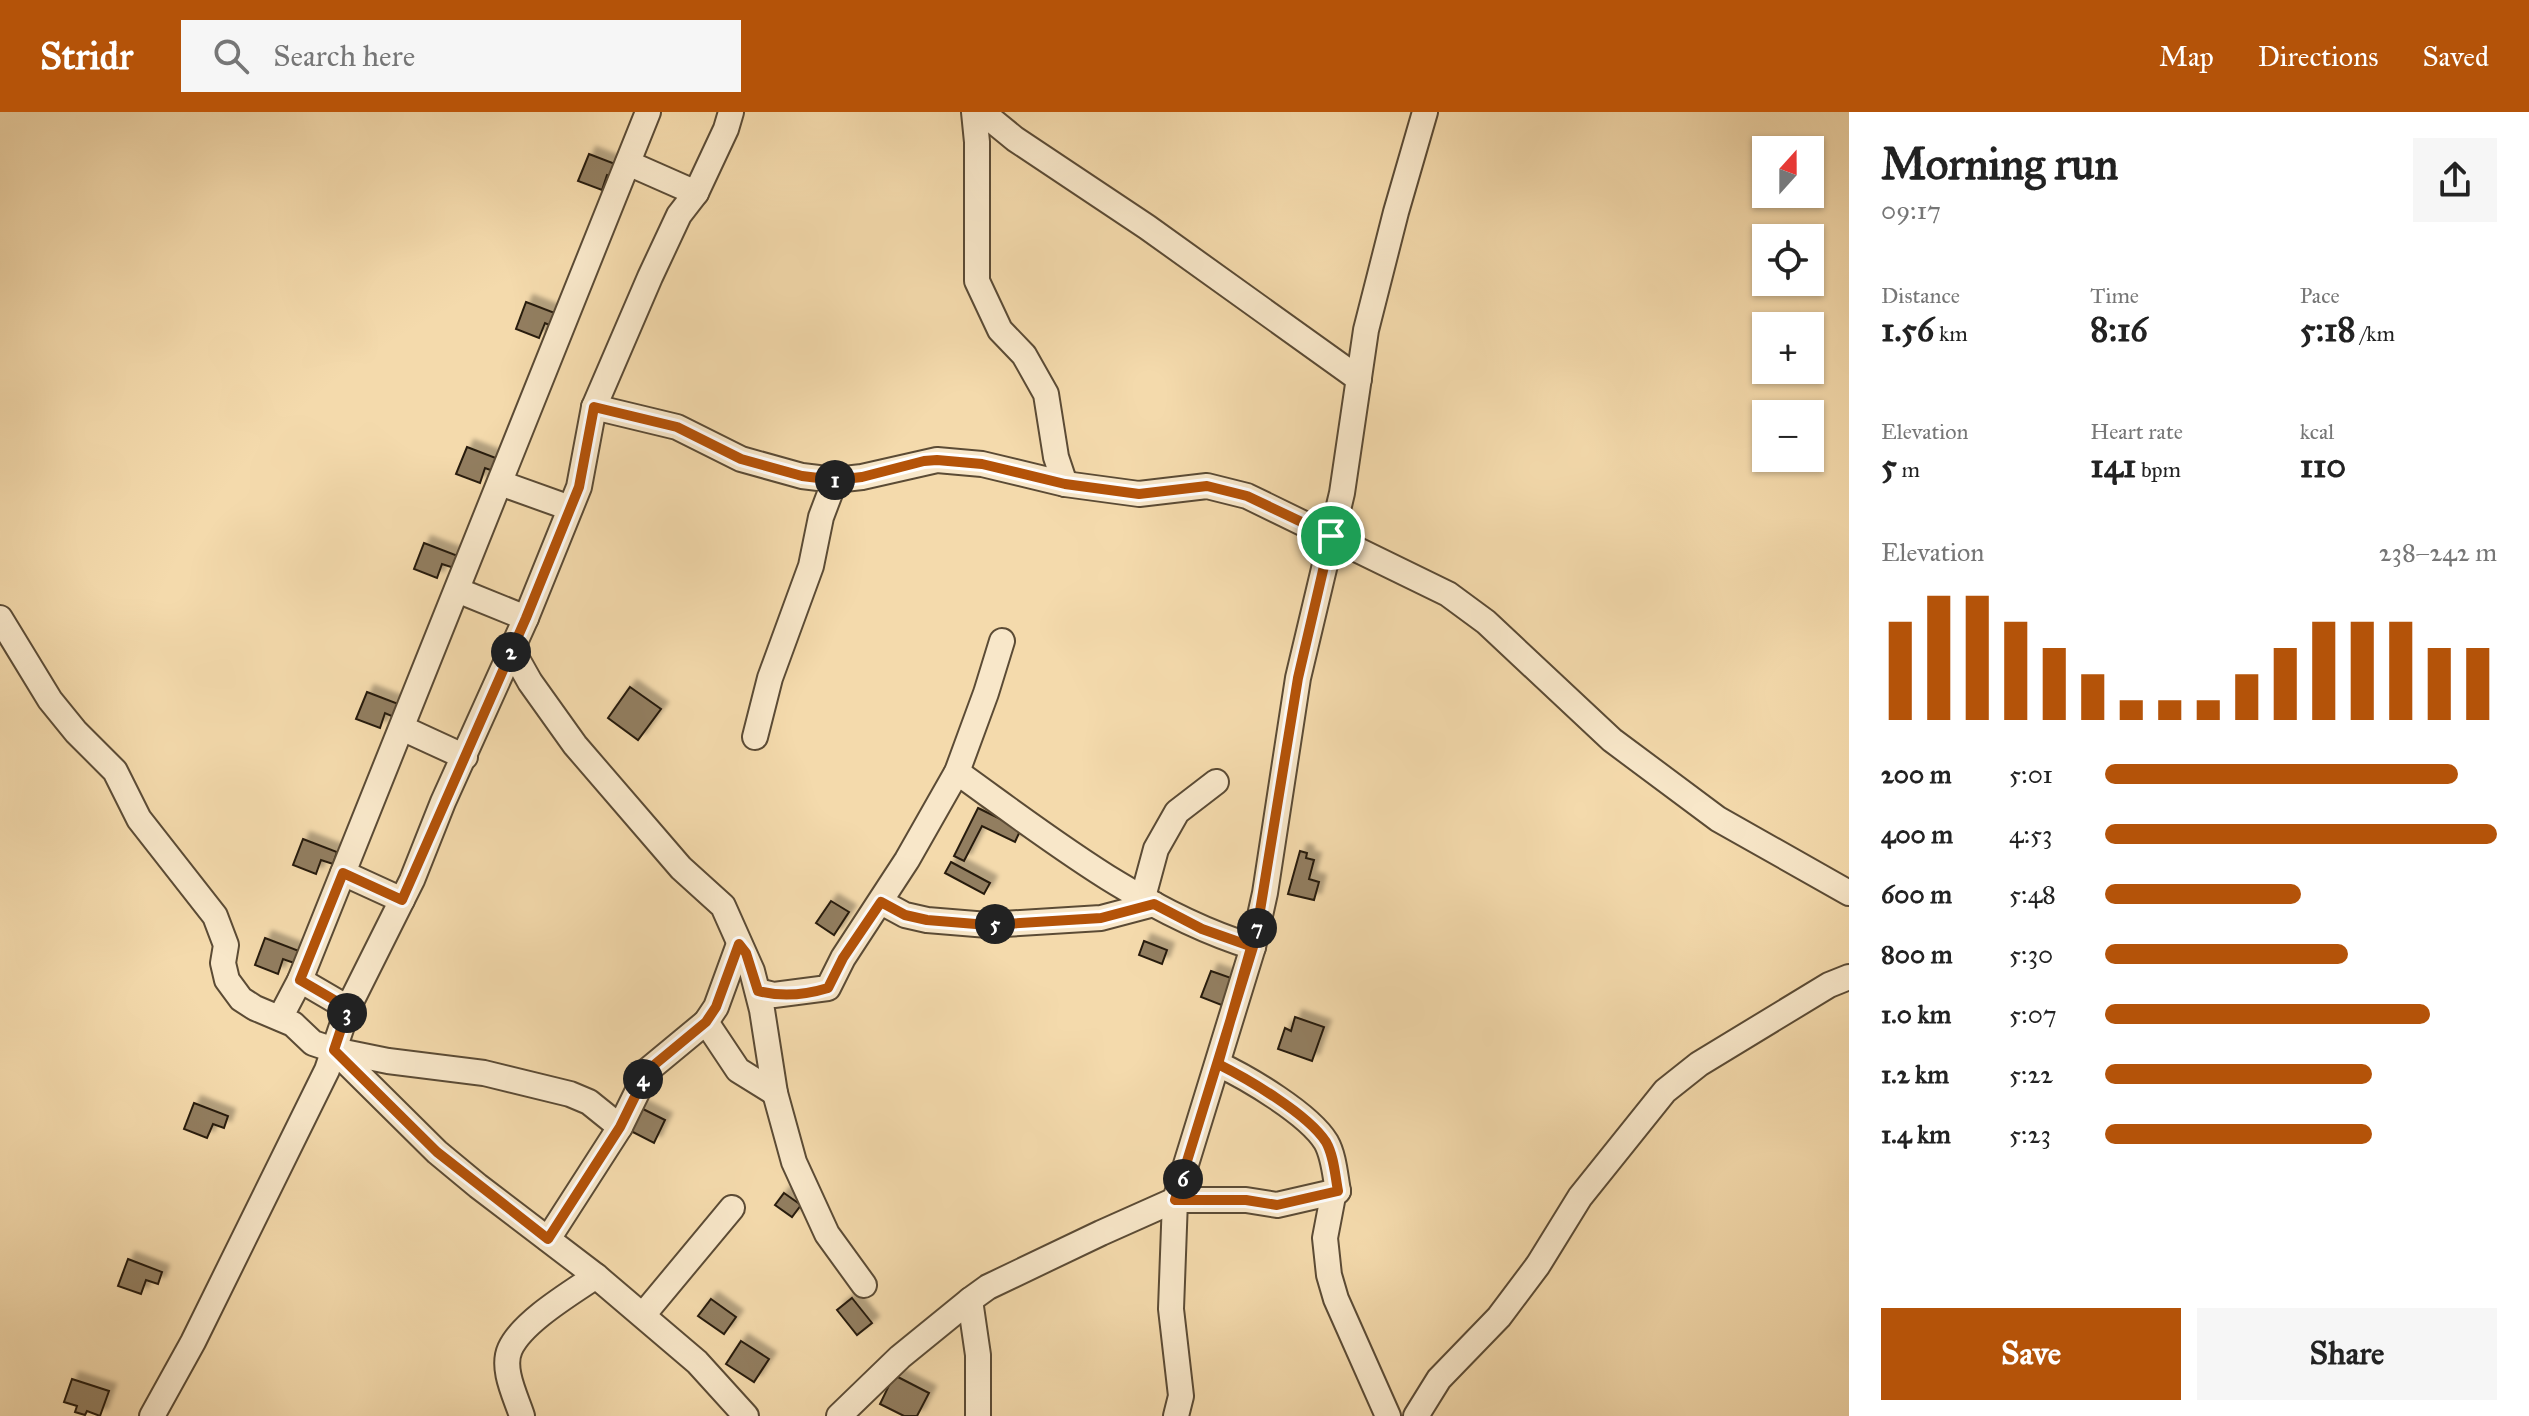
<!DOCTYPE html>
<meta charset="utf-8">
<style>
body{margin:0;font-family:"IM FELL Great Primer",serif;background:#f6f6f6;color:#222;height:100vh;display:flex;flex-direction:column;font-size:30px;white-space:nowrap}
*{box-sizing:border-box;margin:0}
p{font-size:26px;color:#767676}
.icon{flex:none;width:44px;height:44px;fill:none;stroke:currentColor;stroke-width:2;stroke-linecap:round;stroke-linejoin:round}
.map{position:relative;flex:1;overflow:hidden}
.panel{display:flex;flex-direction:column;background:#fff;width:680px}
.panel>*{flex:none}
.needle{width:52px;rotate:21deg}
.buttons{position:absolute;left:1752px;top:24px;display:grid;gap:16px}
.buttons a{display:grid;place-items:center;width:72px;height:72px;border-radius:0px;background:#fff;box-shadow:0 2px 6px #0004;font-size:40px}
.pin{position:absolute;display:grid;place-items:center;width:68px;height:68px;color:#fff;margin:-34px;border:4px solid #fff;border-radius:50%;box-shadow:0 2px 8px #0007}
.km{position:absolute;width:40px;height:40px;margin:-20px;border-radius:50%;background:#222;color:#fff;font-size:22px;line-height:40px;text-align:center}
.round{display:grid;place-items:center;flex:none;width:84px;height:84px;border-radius:0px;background:#f6f6f6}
.headline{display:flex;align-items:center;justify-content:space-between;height:136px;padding:0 32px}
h1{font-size:44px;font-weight:700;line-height:60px}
.figures{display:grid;grid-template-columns:repeat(3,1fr);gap:12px;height:136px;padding:8px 32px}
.figures div{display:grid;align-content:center}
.figures b{font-size:34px;font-weight:700}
.figures small{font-size:22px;font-weight:400}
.figures p{font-size:22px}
.chart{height:224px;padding:16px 32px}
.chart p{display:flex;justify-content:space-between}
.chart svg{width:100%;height:144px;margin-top:8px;stroke:#b45309;stroke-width:6}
.primary-button{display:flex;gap:16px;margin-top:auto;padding:16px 32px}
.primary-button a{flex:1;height:92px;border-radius:0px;background:#b45309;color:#fff;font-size:32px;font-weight:700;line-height:92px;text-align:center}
.primary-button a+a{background:#f6f6f6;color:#222}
ul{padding:0 32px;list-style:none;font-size:26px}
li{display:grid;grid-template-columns:128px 96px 1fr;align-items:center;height:60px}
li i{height:20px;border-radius:10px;background:#b45309}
header{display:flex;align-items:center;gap:48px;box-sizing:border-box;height:112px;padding:0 40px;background:#b45309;color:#fff}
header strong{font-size:38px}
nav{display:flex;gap:44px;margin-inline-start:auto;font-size:28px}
.search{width:560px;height:72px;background:#f6f6f6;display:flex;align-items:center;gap:20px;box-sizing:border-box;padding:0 28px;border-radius:0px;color:#767676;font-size:30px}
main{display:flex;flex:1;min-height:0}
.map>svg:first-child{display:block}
.building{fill:#927e60;stroke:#281b0d;stroke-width:2;filter:url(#shadow)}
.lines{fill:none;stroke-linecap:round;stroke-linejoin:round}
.minor-casing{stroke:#5b4b35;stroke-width:28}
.minor{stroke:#f8e7c9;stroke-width:24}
.route-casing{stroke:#fff;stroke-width:16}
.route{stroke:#b45309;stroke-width:10}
</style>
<header>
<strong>Stridr</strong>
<div class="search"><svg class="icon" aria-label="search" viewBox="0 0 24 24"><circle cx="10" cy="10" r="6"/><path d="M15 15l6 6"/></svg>Search here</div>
<nav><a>Map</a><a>Directions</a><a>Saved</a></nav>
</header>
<main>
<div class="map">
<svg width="1849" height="1304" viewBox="0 0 1849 1304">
<defs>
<filter id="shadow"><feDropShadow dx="7" dy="-7" stdDeviation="2" flood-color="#0004"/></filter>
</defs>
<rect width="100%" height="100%" fill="#f4daac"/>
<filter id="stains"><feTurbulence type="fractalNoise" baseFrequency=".0025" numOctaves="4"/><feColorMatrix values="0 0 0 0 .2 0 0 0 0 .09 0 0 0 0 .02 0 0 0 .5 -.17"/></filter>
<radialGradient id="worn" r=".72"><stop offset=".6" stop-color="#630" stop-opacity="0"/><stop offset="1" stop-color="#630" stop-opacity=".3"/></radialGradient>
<g class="building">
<path d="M589,42L623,55L618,67L607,63L602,78L578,69Z"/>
<path d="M526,190L560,203L556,216L545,211L539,226L516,217Z"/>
<path d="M467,335L501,348L496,360L485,356L480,371L456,362Z"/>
<path d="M424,431L458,444L454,456L442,452L437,466L414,457Z"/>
<path d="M630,575L661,597L638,628L608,606Z"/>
<path d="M367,580L401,593L396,606L385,601L380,616L356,607Z"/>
<path d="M978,696L1021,717L1015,730L982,714L964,749L954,744Z"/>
<path d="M303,727L337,740L333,752L321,748L316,762L293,753Z"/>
<path d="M1300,739L1307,741L1306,746L1314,748L1309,767L1319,770L1314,788L1288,782Z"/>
<path d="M951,750L990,771L984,782L945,761Z"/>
<path d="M831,789L849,800L834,823L816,811Z"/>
<path d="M265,826L299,839L294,851L283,847L278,862L255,853Z"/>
<path d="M1144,829L1167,838L1162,852L1139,843Z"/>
<path d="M1211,859L1234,867L1224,894L1201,885Z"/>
<path d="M1295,905L1324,915L1312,949L1278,937L1285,916L1291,919Z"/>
<path d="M194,991L228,1004L224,1016L213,1012L207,1026L184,1017Z"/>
<path d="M639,995L665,1008L654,1031L627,1017Z"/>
<path d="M784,1081L801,1093L792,1105L775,1093Z"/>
<path d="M128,1147L162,1160L158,1172L146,1168L141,1182L118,1174Z"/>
<path d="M852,1186L872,1211L857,1223L837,1198Z"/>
<path d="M711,1187L736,1205L724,1222L698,1204Z"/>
<path d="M741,1229L769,1247L754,1270L726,1252Z"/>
<path d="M894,1263L929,1281L917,1304H904L880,1292Z"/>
<path d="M72,1267L109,1279L100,1304L87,1299L85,1303L75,1300L77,1294L64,1290Z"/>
</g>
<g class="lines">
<defs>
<g id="minor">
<path d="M974,0L977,30V169L1000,218L1024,243L1046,282L1056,345L1065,372"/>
<path d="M982,0L1015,27L1147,115L1359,267"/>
<path d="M628,51L696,81"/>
<path d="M594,295L677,315L741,347L802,364L835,368L862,365L937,348L982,352L1065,372L1139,382L1207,374L1247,384L1448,482L1486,510L1612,628L1718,707L1849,781"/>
<path d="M500,371L570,396"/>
<path d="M457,478L526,506"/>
<path d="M0,506L50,588L76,620L115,659L139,707L215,804L226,833L223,851L227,868L241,887L255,896L293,912L313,931L334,938L437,1040L478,1074L596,1164L697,1250L746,1304"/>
<path d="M512,538L530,570L575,633L681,756L723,794L752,859L762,898L775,981L794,1050L827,1122L864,1173"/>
<path d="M402,616L465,645"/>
<path d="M755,625L770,566L811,454L821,405L835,368"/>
<path d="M957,660C1049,726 1143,801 1253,835"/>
<path d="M343,761L402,788"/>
<path d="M1143,785L1156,737L1177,700L1216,670"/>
<path d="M881,790L905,803L927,808L988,813L1101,806L1154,792"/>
<path d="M300,868L348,896"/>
<path d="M758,879L774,883L828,876L843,846L907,748L957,660L986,581L1002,529"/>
<path d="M280,906L300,868L648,0"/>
<path d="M706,910L738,958L775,981"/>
<path d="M334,938L388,949L484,961L570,982L589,990L620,1015"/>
<path d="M1218,952C1248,966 1309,1002 1326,1030C1334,1044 1335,1063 1338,1079L1333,1084L1325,1126L1329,1163L1336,1187L1388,1304"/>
<path d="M548,1127L620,1015L648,958L706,910L716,895L739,832"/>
<path d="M970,1188L978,1243V1304"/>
<path d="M643,1203L732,1096"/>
<path d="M152,1304L193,1230L327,958L348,896L412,768L443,690L526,506L579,375L594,295L650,165L679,103L696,81L726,17L731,0"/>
<path d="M522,1304C516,1285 501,1257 510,1237C522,1210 571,1181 596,1164"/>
<path d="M839,1304L900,1245L970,1188L988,1175L1101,1121L1175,1088H1246L1277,1093L1338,1079"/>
<path d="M1176,1304L1181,1284L1171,1197L1175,1088L1253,835L1265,781L1298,566L1342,381L1366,218L1396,100L1425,0"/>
<path d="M1416,1304L1439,1267L1499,1205L1538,1153L1580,1085L1665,979L1699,952L1829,873L1849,865"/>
</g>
</defs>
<use href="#minor" class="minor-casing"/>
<use href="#minor" class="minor"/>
</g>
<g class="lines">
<defs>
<path id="route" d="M1331,424L1247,384L1207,374L1139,382L1065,372L982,352L937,348L924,349L862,365L835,368L802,364L741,347L677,315L594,295L579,375L526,506L402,788L343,761L300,868L348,896L334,938L437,1040L548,1127L620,1015L648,958L706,910L716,895L739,832L746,841L758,879C781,885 805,883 828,876L843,846L881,790L905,803L927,808L988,813L1101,806L1154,792L1202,817L1253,835L1175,1088H1246L1277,1093L1338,1079C1335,1063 1334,1044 1326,1030C1308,1002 1248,967 1218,952L1258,811L1298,566L1331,424"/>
</defs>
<use href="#route" class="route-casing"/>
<use href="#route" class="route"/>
</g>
<rect width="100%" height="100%" filter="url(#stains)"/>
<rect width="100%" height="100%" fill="url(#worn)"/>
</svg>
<div class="buttons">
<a><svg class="needle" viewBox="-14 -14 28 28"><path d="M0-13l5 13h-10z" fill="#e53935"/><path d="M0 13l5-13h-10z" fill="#767676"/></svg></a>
<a><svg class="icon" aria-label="locate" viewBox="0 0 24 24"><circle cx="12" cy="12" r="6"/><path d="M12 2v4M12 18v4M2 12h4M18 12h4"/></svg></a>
<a>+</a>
<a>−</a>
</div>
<div class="pin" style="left:1331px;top:424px;background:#1e9e55"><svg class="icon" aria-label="arrive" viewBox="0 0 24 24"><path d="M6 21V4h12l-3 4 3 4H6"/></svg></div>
<b class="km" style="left:835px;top:368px">1</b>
<b class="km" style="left:511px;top:540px">2</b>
<b class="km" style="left:347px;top:901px">3</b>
<b class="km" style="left:643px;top:967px">4</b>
<b class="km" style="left:995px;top:812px">5</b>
<b class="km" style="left:1183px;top:1067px">6</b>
<b class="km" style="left:1257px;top:816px">7</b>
</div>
<section class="panel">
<div class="headline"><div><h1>Morning run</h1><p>09:17</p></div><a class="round"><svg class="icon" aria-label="share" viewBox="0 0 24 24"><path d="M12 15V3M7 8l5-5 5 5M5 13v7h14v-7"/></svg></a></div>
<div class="figures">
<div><p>Distance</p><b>1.56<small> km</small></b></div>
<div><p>Time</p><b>8:16</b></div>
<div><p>Pace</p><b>5:18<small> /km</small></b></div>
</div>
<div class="figures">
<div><p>Elevation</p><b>5<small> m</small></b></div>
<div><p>Heart rate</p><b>141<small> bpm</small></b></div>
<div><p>kcal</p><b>110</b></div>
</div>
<div class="chart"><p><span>Elevation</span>238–242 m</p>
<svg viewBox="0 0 160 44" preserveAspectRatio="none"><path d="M5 44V14M15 44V6M25 44V6M35 44V14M45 44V22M55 44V30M65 44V38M75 44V38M85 44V38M95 44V30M105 44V22M115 44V14M125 44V14M135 44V14M145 44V22M155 44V22"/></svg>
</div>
<ul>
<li><b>200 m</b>5:01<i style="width:90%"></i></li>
<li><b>400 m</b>4:53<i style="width:100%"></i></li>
<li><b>600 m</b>5:48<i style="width:50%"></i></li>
<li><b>800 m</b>5:30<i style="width:62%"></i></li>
<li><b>1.0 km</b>5:07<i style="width:83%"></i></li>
<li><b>1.2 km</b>5:22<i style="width:68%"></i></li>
<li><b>1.4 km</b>5:23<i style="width:68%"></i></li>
</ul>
<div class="primary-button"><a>Save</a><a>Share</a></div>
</section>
</main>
